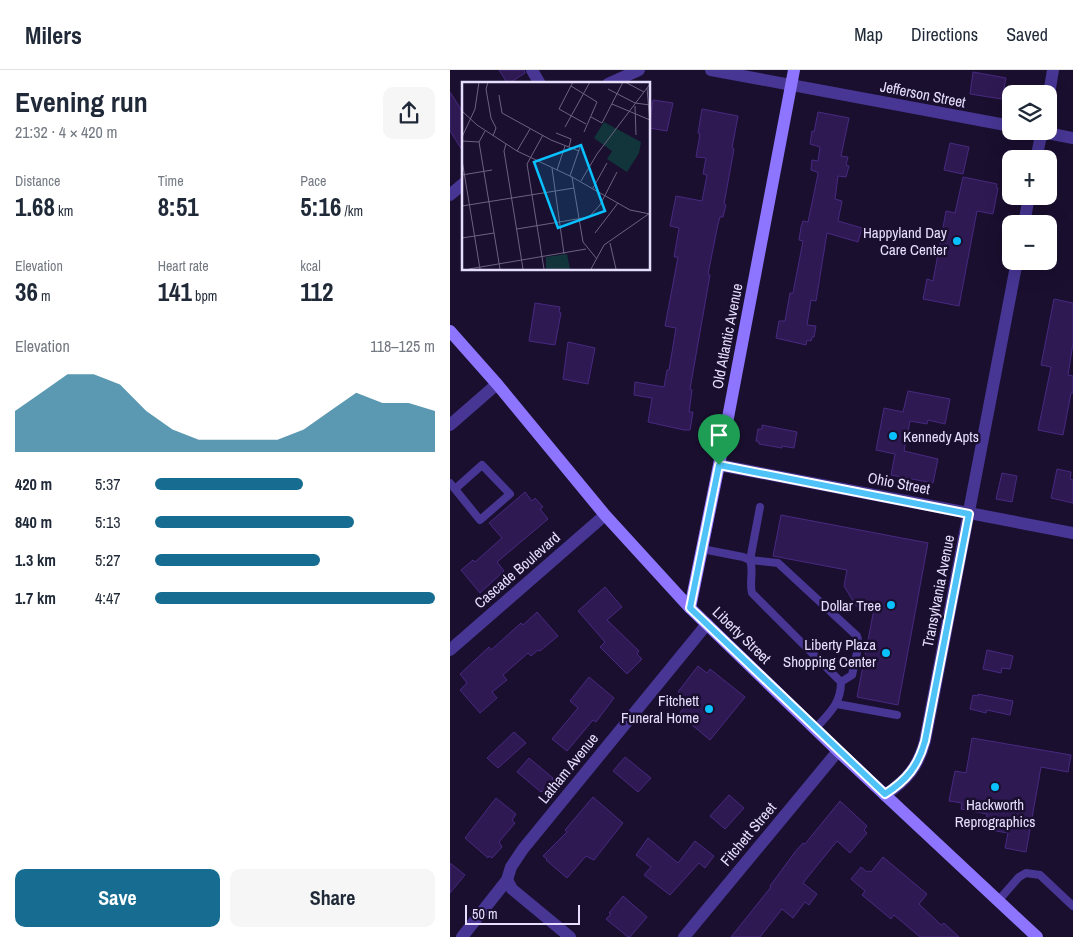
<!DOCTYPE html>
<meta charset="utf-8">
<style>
body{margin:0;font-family:"Archivo Narrow",sans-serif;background:#f6f6f7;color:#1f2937;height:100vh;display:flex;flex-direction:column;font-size:19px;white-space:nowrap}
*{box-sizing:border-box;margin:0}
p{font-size:16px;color:#747a83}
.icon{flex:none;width:28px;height:28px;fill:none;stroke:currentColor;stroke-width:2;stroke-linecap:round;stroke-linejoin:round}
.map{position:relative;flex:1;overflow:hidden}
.sheet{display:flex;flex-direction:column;background:#fff;width:450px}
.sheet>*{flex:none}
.fabs{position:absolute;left:552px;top:15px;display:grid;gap:10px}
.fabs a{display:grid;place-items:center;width:55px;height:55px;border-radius:10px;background:#fff;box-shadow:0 5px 20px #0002;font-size:25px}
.scale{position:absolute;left:15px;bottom:12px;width:115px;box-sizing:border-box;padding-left:5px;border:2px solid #e7deff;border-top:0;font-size:14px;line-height:18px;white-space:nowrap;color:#e7deff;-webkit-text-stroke:4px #1a0f2f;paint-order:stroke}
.pin{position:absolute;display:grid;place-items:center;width:42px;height:42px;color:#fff;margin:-51px -21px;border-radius:50% 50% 50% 0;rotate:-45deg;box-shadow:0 0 5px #0007}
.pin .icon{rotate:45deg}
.round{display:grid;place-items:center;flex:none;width:52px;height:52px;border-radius:10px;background:#f6f6f7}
.headline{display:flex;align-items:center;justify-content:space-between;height:85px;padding:0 15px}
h1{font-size:28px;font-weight:700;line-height:38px}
.figures{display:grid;grid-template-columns:repeat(3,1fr);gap:8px;height:85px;padding:5px 15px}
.figures div{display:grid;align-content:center}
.figures b{font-size:25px;font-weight:700}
.figures small{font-size:14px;font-weight:400}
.figures p{font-size:14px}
.chart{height:140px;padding:10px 15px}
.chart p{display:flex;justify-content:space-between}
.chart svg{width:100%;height:90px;margin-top:5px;fill:#166d91;opacity:.7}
.action{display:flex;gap:10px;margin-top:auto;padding:10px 15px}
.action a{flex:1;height:58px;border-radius:10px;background:#166d91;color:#fff;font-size:20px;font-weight:700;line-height:58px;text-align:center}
.action a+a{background:#f6f6f7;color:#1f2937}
ul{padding:0 15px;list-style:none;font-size:16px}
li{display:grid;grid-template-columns:80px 60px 1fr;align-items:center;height:38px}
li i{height:12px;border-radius:6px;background:#166d91}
header{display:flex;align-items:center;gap:30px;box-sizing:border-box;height:70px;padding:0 25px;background:#fff;border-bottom:1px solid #e0e1e3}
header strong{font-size:24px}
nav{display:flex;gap:28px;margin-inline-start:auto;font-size:18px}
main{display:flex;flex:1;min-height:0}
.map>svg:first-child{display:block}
.building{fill:#2e1952;stroke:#482981}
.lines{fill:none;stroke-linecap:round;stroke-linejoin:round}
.service{stroke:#473693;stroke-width:8}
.minor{stroke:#473693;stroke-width:12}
.secondary{stroke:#8d75ff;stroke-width:12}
.route-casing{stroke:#fff;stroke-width:10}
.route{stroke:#4fc3f7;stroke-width:6}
.poi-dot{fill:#0ac1ff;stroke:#1a0f2f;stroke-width:2}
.labels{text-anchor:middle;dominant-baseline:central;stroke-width:5;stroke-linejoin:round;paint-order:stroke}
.street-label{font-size:15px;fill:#e7deff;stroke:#1a0f2f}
.poi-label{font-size:15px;fill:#e7deff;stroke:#1a0f2f;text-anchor:end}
.inset-road{fill:none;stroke:#6c6282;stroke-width:1}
.view{fill:#0ac1ff;fill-opacity:0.15;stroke:#0ac1ff;stroke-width:2.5}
.inset-edge{fill:none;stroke:#e7deff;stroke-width:2.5}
</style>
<header>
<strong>Milers</strong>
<nav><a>Map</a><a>Directions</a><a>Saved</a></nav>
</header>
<main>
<section class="sheet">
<div class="headline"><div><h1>Evening run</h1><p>21:32 · 4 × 420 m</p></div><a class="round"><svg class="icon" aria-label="share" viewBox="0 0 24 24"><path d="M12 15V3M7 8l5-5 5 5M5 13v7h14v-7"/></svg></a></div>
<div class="figures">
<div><p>Distance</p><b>1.68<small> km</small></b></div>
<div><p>Time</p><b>8:51</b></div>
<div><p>Pace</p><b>5:16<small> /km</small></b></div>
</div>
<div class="figures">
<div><p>Elevation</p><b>36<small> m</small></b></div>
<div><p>Heart rate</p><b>141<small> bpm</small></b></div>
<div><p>kcal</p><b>112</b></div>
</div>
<div class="chart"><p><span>Elevation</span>118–125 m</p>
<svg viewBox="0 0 160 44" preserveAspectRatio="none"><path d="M0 44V24L10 15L20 6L30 6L40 11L50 24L60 33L70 38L80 38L90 38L100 38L110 33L120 24L130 15L140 20L150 20L160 24V44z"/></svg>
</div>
<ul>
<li><b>420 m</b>5:37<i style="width:53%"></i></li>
<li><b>840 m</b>5:13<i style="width:71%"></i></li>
<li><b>1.3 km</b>5:27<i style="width:59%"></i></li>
<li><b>1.7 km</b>4:47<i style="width:100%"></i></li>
</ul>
<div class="action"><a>Save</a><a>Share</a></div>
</section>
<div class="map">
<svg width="623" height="867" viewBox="0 0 623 867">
<rect width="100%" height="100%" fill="#1a0f2f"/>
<g class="building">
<path d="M49,0H74L75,3L58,14Z"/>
<path d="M523,2L556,8L552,29L520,24Z"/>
<path d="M0,22L14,44V83L0,61Z"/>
<path d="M203,30L223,33L217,61L199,58Z"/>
<path d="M252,39L288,46L282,78L284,79L274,134L276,135L273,147H270L268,154L258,204L260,205L240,319L242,320L239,342H243L240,360H234L198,352L202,328L184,325L185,312L214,317L217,300H219L226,258L215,256L228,187H224L229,158L220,156L226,126L252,131L257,105L253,104L256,88L246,87L250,64L248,63Z"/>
<path d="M368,42L399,48L391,86L398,87L396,95L399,96L396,107L388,106L385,129L392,131L388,151L412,158L408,172L377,163L366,231L361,230L357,255L366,256L364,267H362L361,271L357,270L356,275L326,268L329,251H335L340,223H343L353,171L349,170L351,157L353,151L358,152L368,104L367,102L361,100L362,90L368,91L370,77L360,74L362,61L364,62Z"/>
<path d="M500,73L519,77L513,104L494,100Z"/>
<path d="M513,107L547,114L546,117L548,118L543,144L527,141L509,236L473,229L477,209L483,211L496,141L505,143Z"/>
<path d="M604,229L623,233V273L618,305L623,306V323H621L613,365L588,360L601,297L591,295Z"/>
<path d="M85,233L110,237L109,242L111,243L105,275L79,271Z"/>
<path d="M118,272L145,278L138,314L113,309Z"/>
<path d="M458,321L500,329L495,354L478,350L477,354L460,351L454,381L488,389L483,413L441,405L445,384L426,380L434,338L453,342Z"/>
<path d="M312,355L347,362L344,378L332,376V378L309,374V372L306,371L308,359H312Z"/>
<path d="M607,399L621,402L620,409L623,410V433L601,428Z"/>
<path d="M552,403L567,406L562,432L546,429Z"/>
<path d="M75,422L82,431L85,428L93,437L90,439L98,449L47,492L54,501L30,523L11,500L23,490L25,492L52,468L39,453Z"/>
<path d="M331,445L478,473L448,635L407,627L424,539L406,536L394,516L397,500L323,486Z"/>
<path d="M155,517L172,537L157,550L189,581L187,584L192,589L177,604L150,577L155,572L128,541Z"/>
<path d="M87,542L108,566L90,581L88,580L81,586L78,583L53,605L57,610L42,622L47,628L30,643L10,620L17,613L10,604L39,577L41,580L71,553L73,555Z"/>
<path d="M537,580L563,586L560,599L552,598L551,603L533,599Z"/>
<path d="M248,596L257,603L260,599L295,627L260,670L229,644L238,633L236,631L237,630L228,622Z"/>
<path d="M139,607L164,628L146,652L143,650L117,681L102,669L128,638L120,631Z"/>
<path d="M528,624L563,631L560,645L537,640L536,643L520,639L523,625L528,626Z"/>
<path d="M64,662L76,673L48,698L37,688Z"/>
<path d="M522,668L621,685L618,702L591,697L576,782L555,778L558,763L534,759L537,744L511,739L512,733L499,731L505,701L516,703Z"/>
<path d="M175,687L201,708L188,722L163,701Z"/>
<path d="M79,688L103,708L102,709L106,712L96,724L92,721L91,722L67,702Z"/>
<path d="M279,725L294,738L275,759L260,746Z"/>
<path d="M143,727L173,753L144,790L136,786L117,808L96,790L97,789L93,786L117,762L115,760Z"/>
<path d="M46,728L66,744L62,750L65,753L49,772L52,777L42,788L39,786L38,788L15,768Z"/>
<path d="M390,731L417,756L414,760L417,763L400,783L387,771L353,813L367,824L359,835L355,832L343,848L332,839L310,867H281L321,817L320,816L345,782L353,773L355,774Z"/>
<path d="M198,768L228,793L245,771L264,786L255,798L249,793L220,825L194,805L201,797L186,785Z"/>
<path d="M433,787L477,824L469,834L491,855L494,853L509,867H470L444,845L441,849L412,825L415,821L401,809L411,797L417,802L419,801L421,802Z"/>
<path d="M0,793L15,805L0,823Z"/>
<path d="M173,826L197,847L180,867H178L156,849L161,844L159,843Z"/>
</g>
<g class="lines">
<g class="service">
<path d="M0,413L30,450L60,424L32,395L5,419"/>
<path d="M310,437L300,490L328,493L407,566L409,574L402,605L391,612"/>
<path d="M252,479L293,487L300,490C304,501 299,512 302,523L391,612C391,634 379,643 365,659"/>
<path d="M387,634L447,645"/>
<path d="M548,831L569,807L576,803L590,805L623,836"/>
</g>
<g class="minor">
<path d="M82,0L90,14"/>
<path d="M261,0L561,56"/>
<path d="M158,14L189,0"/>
<path d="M599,24L603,0"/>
<path d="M587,61L623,68"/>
<path d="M586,89L592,61"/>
<path d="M0,125L14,113"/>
<path d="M574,154L579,126"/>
<path d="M0,355L47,314"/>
<path d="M269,395L623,463"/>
<path d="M0,580L155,445"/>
<path d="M435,725C457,710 468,697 475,671L567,191"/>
<path d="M57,810L62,819L120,867"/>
<path d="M12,867L57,810L61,797L73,779L257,554"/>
<path d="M234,867L388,681"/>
</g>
<g class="secondary">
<path d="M0,261L47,314L155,445L240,538L388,681L587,867"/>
<path d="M240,538L269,395L344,0"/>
</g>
</g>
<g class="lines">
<defs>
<path id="route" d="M269,395L519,444L475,671C468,696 457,710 435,724L240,538Z"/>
</defs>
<use href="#route" class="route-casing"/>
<use href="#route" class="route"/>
</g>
<g class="poi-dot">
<circle cx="507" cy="171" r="5"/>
<circle cx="443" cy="366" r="5"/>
<circle cx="441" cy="535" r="5"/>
<circle cx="436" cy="583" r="5"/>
<circle cx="259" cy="639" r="5"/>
<circle cx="545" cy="717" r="5"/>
</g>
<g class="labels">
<g class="street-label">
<text transform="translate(473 24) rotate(11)">Jefferson Street</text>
<text transform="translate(277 266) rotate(-79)">Old Atlantic Avenue</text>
<text transform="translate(449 413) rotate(11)">Ohio Street</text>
<text transform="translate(67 500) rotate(-41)">Cascade Boulevard</text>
<text transform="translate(488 521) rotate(-79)">Transylvania Avenue</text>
<text transform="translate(292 565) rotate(44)">Liberty Street</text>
<text transform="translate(118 698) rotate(-51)">Latham Avenue</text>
<text transform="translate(298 764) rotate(-50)">Fitchett Street</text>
</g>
<g class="poi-label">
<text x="497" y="162">Happyland Day<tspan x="497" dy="17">Care Center</tspan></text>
<text x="453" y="366" text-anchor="start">Kennedy Apts</text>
<text x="431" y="535">Dollar Tree</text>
<text x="426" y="574">Liberty Plaza<tspan x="426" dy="17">Shopping Center</tspan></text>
<text x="249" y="630">Fitchett<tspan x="249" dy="17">Funeral Home</tspan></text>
<text x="545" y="734" text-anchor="middle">Hackworth<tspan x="545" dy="17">Reprographics</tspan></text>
</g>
</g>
<g transform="translate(12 12)">
<rect width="188" height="188" fill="#1a0f2f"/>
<path d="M142,40L179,60L177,71L165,90L145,77L150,69L132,56ZM105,172L108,187H84V175Z" fill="#11353a"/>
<path class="inset-road" d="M26,0L24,7L29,36L34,46L31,54M111,0L97,27L124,42M163,0L182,10M109,4L135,20L122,50M185,6L188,42M146,7L173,21L188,23M37,13L40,31L89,58L117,69M150,22L188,38M173,24L174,53M0,29L15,43L55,69L110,95L168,128L188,132M129,35L140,41L161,0M103,45L128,0M23,49L17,60L38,187M94,51L109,57L107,65M81,53L65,82L82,187M0,55L13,27L17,0M0,59L17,60M44,62L42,69L61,187M55,69L68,47M0,78L18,187M90,86L102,172M95,88L103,64M0,93L30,88M108,94L119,62M110,95L121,160L135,177M119,99L135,72L188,2M131,106L145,81M0,124L112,106M55,147L127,135L138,123L155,90M133,151L156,121M0,156L32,151M148,161L154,187M7,187L124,167M129,187L142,163L188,131"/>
<path class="view" d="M119,63L143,129L96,146L72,80Z"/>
<rect width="188" height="188" class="inset-edge"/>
</g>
</svg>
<div class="fabs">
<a><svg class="icon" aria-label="layers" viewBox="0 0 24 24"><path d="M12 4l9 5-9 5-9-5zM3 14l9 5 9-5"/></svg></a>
<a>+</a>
<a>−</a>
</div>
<div class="scale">50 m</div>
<div class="pin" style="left:269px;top:395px;background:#1e9e55"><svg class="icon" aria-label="arrive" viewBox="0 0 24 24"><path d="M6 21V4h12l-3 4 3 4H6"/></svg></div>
</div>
</main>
